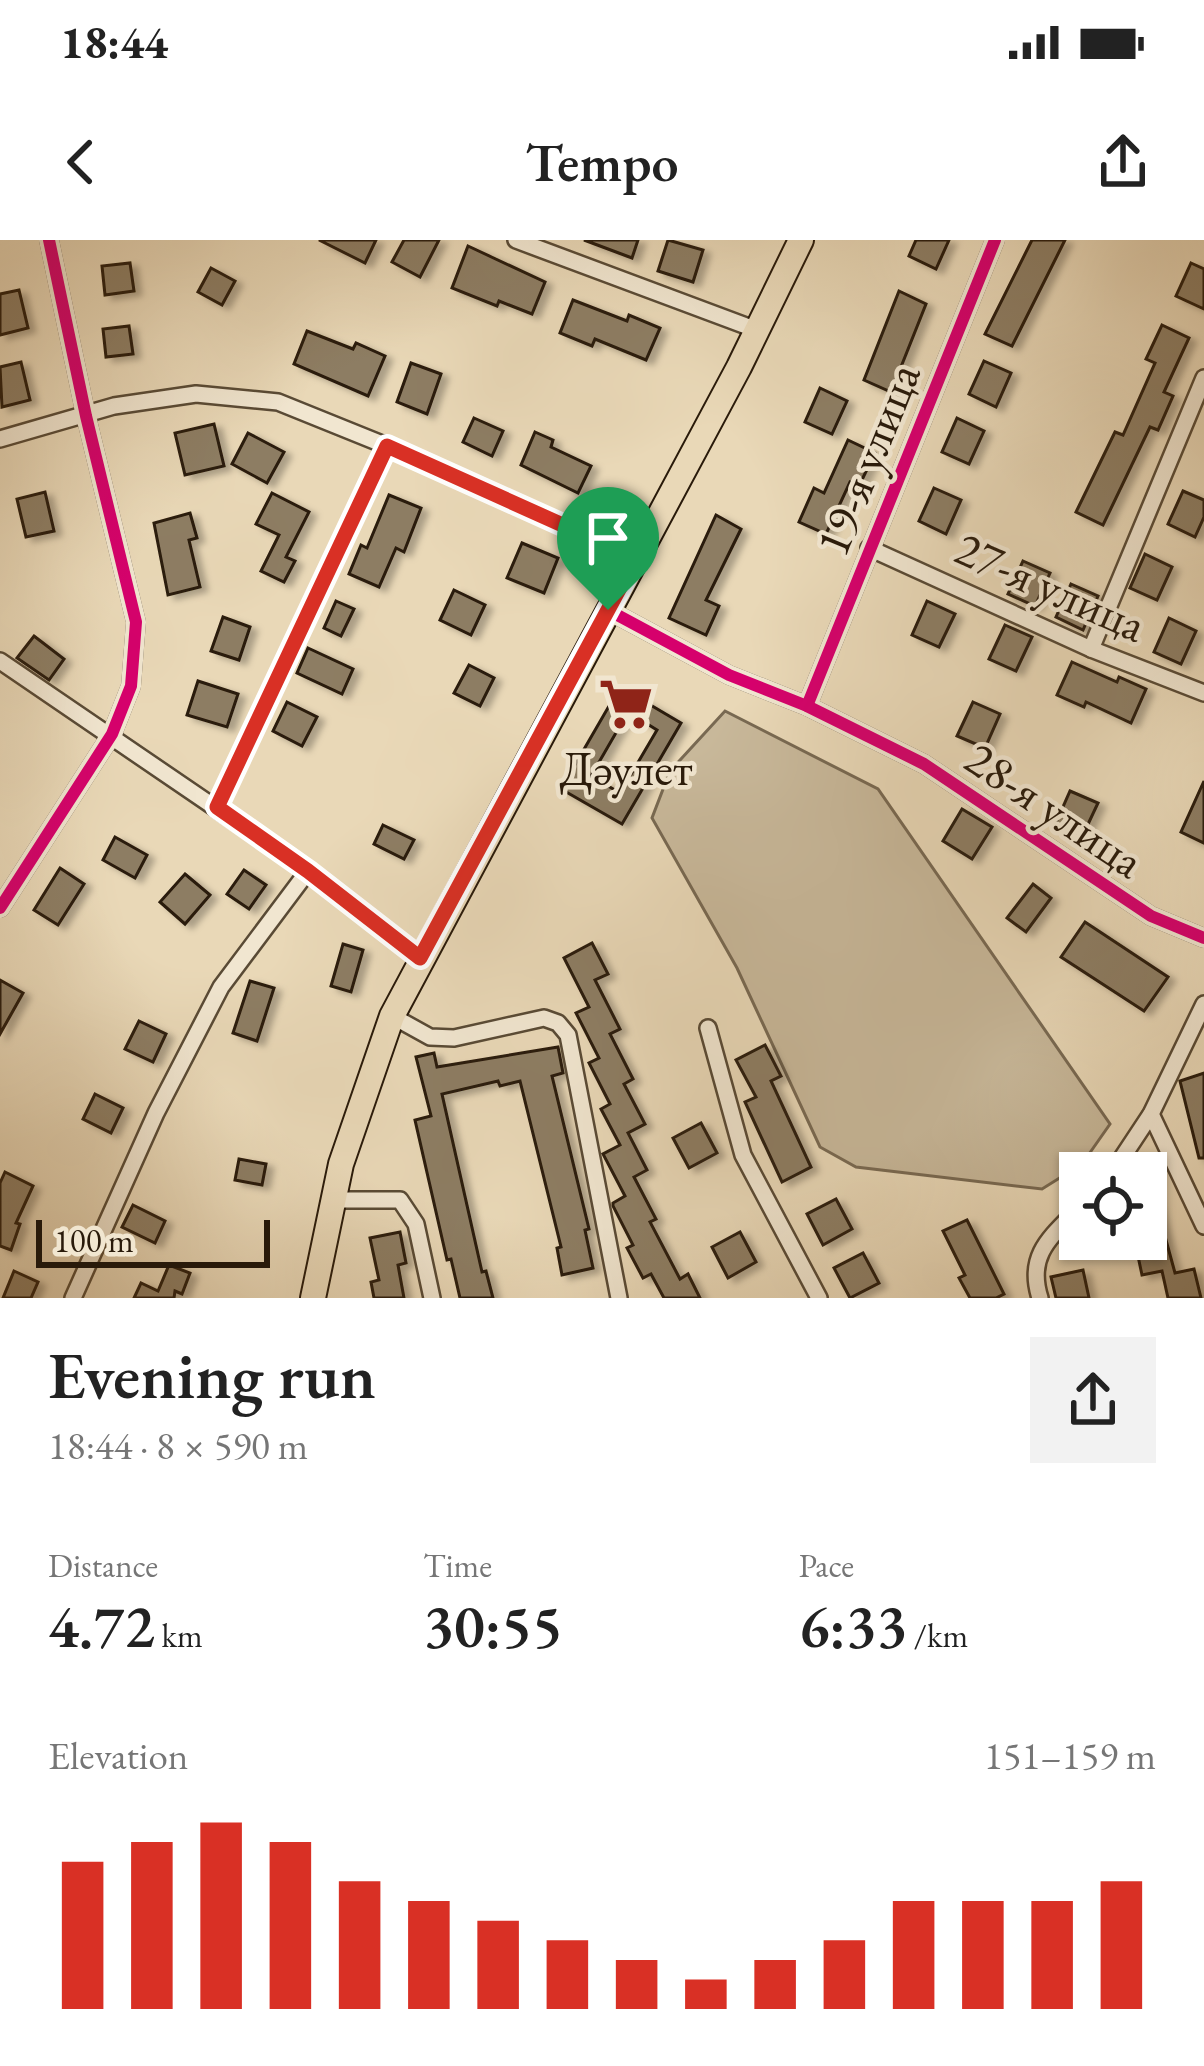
<!DOCTYPE html>
<meta charset="utf-8">
<style>
body{margin:0;font-family:"EB Garamond",serif;background:#f2f2f2;color:#222;height:100vh;display:flex;flex-direction:column;font-size:45px;white-space:nowrap}
*{box-sizing:border-box;margin:0}
p{font-size:39px;color:#767676}
.icon{flex:none;width:66px;height:66px;fill:none;stroke:currentColor;stroke-width:2;stroke-linecap:round;stroke-linejoin:round}
.map{position:relative;height:1058px;overflow:hidden}
.sheet{display:flex;flex-direction:column;background:#fff;flex:1}
.sheet>*{flex:none}
.controls{position:absolute;left:1059px;top:912px;display:grid;gap:24px}
.controls a{display:grid;place-items:center;width:108px;height:108px;border-radius:0px;background:#fff;box-shadow:0 3px 9px #0004;font-size:60px}
.scale{position:absolute;left:36px;bottom:30px;width:234px;box-sizing:border-box;padding-left:12px;border:6px solid #291a0a;border-top:0;font-size:33px;line-height:42px;white-space:nowrap;color:#291a0a;-webkit-text-stroke:9px #f1e6d0;paint-order:stroke}
.pin{position:absolute;display:grid;place-items:center;width:102px;height:102px;color:#fff;margin:-123px -51px;border-radius:50% 50% 50% 0;rotate:-45deg;box-shadow:0 0 12px #0007}
.pin .icon{rotate:45deg}
.round{display:grid;place-items:center;flex:none;width:126px;height:126px;border-radius:0px;background:#f2f2f2}
.summary{display:flex;align-items:center;justify-content:space-between;height:204px;padding:0 48px}
h1{font-size:66px;font-weight:600;line-height:90px}
.stats{display:grid;grid-template-columns:repeat(3,1fr);gap:18px;height:204px;padding:12px 48px}
.stats div{display:grid;align-content:center}
.stats b{font-size:60px;font-weight:600}
.stats small{font-size:33px;font-weight:400}
.stats p{font-size:33px}
.chart{height:336px;padding:24px 48px}
.chart p{display:flex;justify-content:space-between}
.chart svg{width:100%;height:216px;margin-top:12px;stroke:#d93025;stroke-width:6}
.status{display:flex;justify-content:space-between;align-items:center;height:84px;padding:0 60px;background:#fff;direction:ltr}
.status svg{height:33px;fill:currentColor}
header{display:flex;justify-content:space-between;align-items:center;height:156px;padding:0 48px;background:#fff;font-size:54px;font-weight:600}
.map>svg:first-child{display:block}
.green{fill:#c8b89a;stroke:#786952;stroke-width:3}
.building{fill:#8d7d64;stroke:#291a0a;stroke-width:3;fill-rule:evenodd;filter:url(#shadow)}
.lines{fill:none;stroke-linecap:round;stroke-linejoin:round}
.street-casing{stroke:#594a35;stroke-width:20}
.primary-casing{stroke:#291a0a;stroke-width:28}
.street{stroke:#f1e6d0;stroke-width:15}
.primary{stroke:#e9d8b7;stroke-width:24}
.cycleway-casing{stroke:#f1e6d0;stroke-width:20}
.cycleway{stroke:#d6006c;stroke-width:12}
.route-casing{stroke:#fff;stroke-width:24}
.route{stroke:#d93025;stroke-width:15}
.labels{text-anchor:middle;dominant-baseline:central;stroke-width:9;stroke-linejoin:round;paint-order:stroke}
.street-label{font-size:48px;fill:#291a0a;stroke:#f1e6d0}
.poi-label{font-size:48px;fill:#291a0a;stroke:#f1e6d0}
</style>
<div class="status"><b>18:44</b><svg viewBox="0 0 49 12"><path d="M0 12V9h3v3zM5 12V6h3v6zM10 12V3h3v9zM15 12V0h3v12zM26 1h20v11H26zM47 4h2v5h-2z"/></svg></div>
<header><svg class="icon" aria-label="back" viewBox="0 0 24 24"><path d="M15 5l-7 7 7 7"/></svg>Tempo<svg class="icon" aria-label="share" viewBox="0 0 24 24"><path d="M12 15V3M7 8l5-5 5 5M5 13v7h14v-7"/></svg></header>
<div class="map">
<svg width="1204" height="1058" viewBox="0 0 1204 1058">
<defs>
<filter id="shadow"><feDropShadow dx="7" dy="4" stdDeviation="3" flood-color="#0004"/></filter>
</defs>
<rect width="100%" height="100%" fill="#e9d8b7"/>
<filter id="stains"><feTurbulence type="fractalNoise" baseFrequency=".00167" numOctaves="4"/><feColorMatrix values="0 0 0 0 .2 0 0 0 0 .09 0 0 0 0 .02 0 0 0 .5 -.17"/></filter>
<radialGradient id="worn" r=".72"><stop offset=".6" stop-color="#630" stop-opacity="0"/><stop offset="1" stop-color="#630" stop-opacity=".3"/></radialGradient>
<path class="green" d="M725,471L878,549L1110,884L1082,924L1042,949L856,927L820,907L737,728L652,578L670,531Z"/>
<g class="building">
<path d="M319,0H376L365,23Z"/>
<path d="M404,0H439L420,37L392,22Z"/>
<path d="M584,0H638L632,18Z"/>
<path d="M668,0L703,10L693,42L658,31Z"/>
<path d="M916,0H949L936,29L909,16Z"/>
<path d="M1032,0H1065L1012,106L985,94Z"/>
<path d="M468,6L545,42L532,74L499,61L497,66L452,48Z"/>
<path d="M130,23L134,51L105,55L102,26Z"/>
<path d="M1191,23L1204,29V69L1176,56Z"/>
<path d="M211,28L235,41L222,65L198,52Z"/>
<path d="M19,50L28,88L0,95V54Z"/>
<path d="M899,51L926,64L891,152L864,140Z"/>
<path d="M573,60L627,81L629,75L660,88L646,120L595,99L592,106L560,93Z"/>
<path d="M1162,85L1189,98L1164,152L1173,156L1158,190L1150,187L1103,285L1076,272L1115,192L1123,195L1155,123L1146,119Z"/>
<path d="M129,86L133,114L106,117L103,89Z"/>
<path d="M307,91L353,109L356,103L385,116L368,156L294,124Z"/>
<path d="M984,121L1011,133L996,167L969,154Z"/>
<path d="M21,122L30,160L2,167L0,127Z"/>
<path d="M411,123L441,134L427,174L397,162Z"/>
<path d="M820,148L847,161L832,194L805,182Z"/>
<path d="M474,178L503,191L492,216L463,202Z"/>
<path d="M957,178L984,191L969,224L942,212Z"/>
<path d="M214,184L224,226L185,235L175,193Z"/>
<path d="M535,192L553,200L551,207L591,226L578,253L521,225Z"/>
<path d="M248,193L284,212L267,243L232,224Z"/>
<path d="M848,200L875,213L859,246L850,242L826,294L799,282L814,248L824,253Z"/>
<path d="M934,248L961,260L946,294L919,281Z"/>
<path d="M1183,251L1204,260V277L1195,297L1168,284Z"/>
<path d="M45,252L54,291L26,297L17,259Z"/>
<path d="M272,253L309,272L286,317L295,321L284,342L261,331L279,295L256,284Z"/>
<path d="M389,255L421,268L404,312L396,308L379,347L349,334L361,305L367,308Z"/>
<path d="M190,273L197,298L189,300L200,347L168,355L154,283Z"/>
<path d="M716,275L741,289L706,360L719,366L706,395L669,378Z"/>
<path d="M522,303L558,318L544,353L507,338Z"/>
<path d="M1145,314L1172,327L1157,360L1130,348Z"/>
<path d="M1023,321L1050,333L1035,366L1008,354Z"/>
<path d="M1071,344L1098,356L1083,390L1056,377Z"/>
<path d="M454,350L485,365L471,395L440,380Z"/>
<path d="M336,361L354,369L341,396L324,388Z"/>
<path d="M927,361L955,374L939,407L912,395Z"/>
<path d="M223,377L250,387L239,420L211,411Z"/>
<path d="M1169,378L1196,391L1181,424L1154,412Z"/>
<path d="M1005,385L1032,397L1016,431L989,419Z"/>
<path d="M34,396L64,419L49,440L17,418Z"/>
<path d="M308,408L353,429L342,454L297,433Z"/>
<path d="M1072,422L1117,442L1119,437L1146,449L1131,483L1086,462L1084,467L1057,455Z"/>
<path d="M469,425L494,438L480,466L454,453Z"/>
<path d="M198,441L238,454L227,487L187,475Z"/>
<path d="M620,447L681,483L622,584L561,549ZM628,472L657,490L620,553L591,536Z"/>
<path d="M287,462L317,477L302,506L273,491Z"/>
<path d="M973,462L1000,474L985,508L957,496Z"/>
<path d="M1204,541V603L1181,592Z"/>
<path d="M1070,551L1098,563L1082,597L1055,585Z"/>
<path d="M962,569L992,587L972,619L943,601Z"/>
<path d="M383,585L414,600L404,619L374,604Z"/>
<path d="M115,597L147,615L135,638L103,620Z"/>
<path d="M60,628L84,644L58,685L34,670Z"/>
<path d="M244,630L266,645L249,669L227,654Z"/>
<path d="M185,634L210,655L185,684L160,662Z"/>
<path d="M1033,644L1051,658L1026,692L1007,678Z"/>
<path d="M1085,682L1168,737L1144,771L1061,717Z"/>
<path d="M592,703L608,734L595,740L620,789L610,794L633,839L624,844L645,884L628,893L647,930L634,937L656,979L650,982L680,1039L688,1034L700,1058H664L651,1034L643,1038L627,1008L633,1005L613,966V963L625,956L603,914L620,905L601,869L610,864L589,823L599,818L576,773L589,767L564,718Z"/>
<path d="M343,704L363,710L351,752L331,746Z"/>
<path d="M0,740L23,753L0,794Z"/>
<path d="M250,741L274,748L257,801L233,793Z"/>
<path d="M139,781L166,794L153,822L125,809Z"/>
<path d="M765,805L781,836L771,841L811,927L782,942L745,862L756,857L736,820Z"/>
<path d="M558,807L563,833L552,836L589,989L585,990L593,1028L562,1035L557,1008L561,1007L520,841L500,846L498,841L442,854L482,1032L486,1031L493,1058H460L451,1019L447,1020L415,880L431,876L416,817L434,813L437,827Z"/>
<path d="M1204,833V918H1199L1180,841Z"/>
<path d="M95,854L123,868L111,893L83,879Z"/>
<path d="M701,883L717,913L689,928L673,898Z"/>
<path d="M239,919L266,924L262,945L235,940Z"/>
<path d="M5,932L33,946L16,983L20,984L11,1010L0,1006V943Z"/>
<path d="M1146,945H1151L1175,1033L1194,1029L1201,1058H1168L1162,1031L1142,1035L1135,1002L1146,1000Z"/>
<path d="M836,959L852,989L823,1005L807,974Z"/>
<path d="M133,965L165,981L155,1003L122,987Z"/>
<path d="M967,980L1004,1054L996,1058H970L959,1038L965,1035L943,991Z"/>
<path d="M400,992L406,1023L398,1025L404,1058H374L371,1042L379,1040L370,998Z"/>
<path d="M740,992L756,1022L728,1038L712,1007Z"/>
<path d="M863,1013L879,1043L850,1058L834,1028Z"/>
<path d="M169,1025L190,1033L182,1054L175,1051L174,1058H134L141,1043L158,1051Z"/>
<path d="M1083,1030L1089,1058H1056L1051,1037Z"/>
<path d="M14,1031L38,1042L31,1058H3Z"/>
</g>
<g class="lines">
<defs>
<g id="street">
<path d="M516,0L757,90"/>
<path d="M0,199L114,166L196,154L278,162L387,206L636,318"/>
<path d="M869,308L1091,409L1204,453"/>
<path d="M608,370L729,435L807,466L924,524L1151,676L1204,698"/>
<path d="M1091,409L1204,138"/>
<path d="M0,421L308,631L420,718"/>
<path d="M807,466L995,0"/>
<path d="M217,567L387,206"/>
<path d="M0,668L112,494L131,446L136,382L86,176L49,0"/>
<path d="M392,776L430,797L454,798L544,778L558,783L568,795L619,1058"/>
<path d="M708,788L743,915L819,1058"/>
<path d="M1151,874L1204,986"/>
<path d="M1112,933L1151,874L1204,764"/>
<path d="M333,960H400L416,984L432,1058"/>
<path d="M73,1058L156,873L221,747L308,631"/>
<path d="M1040,1058C1026,1014 1052,996 1080,967"/>
</g>
<path id="primary" d="M313,1058L341,924L392,776L739,127L801,0"/>
</defs>
<use href="#street" class="street-casing"/>
<use href="#primary" class="primary-casing"/>
<use href="#street" class="street"/>
<use href="#primary" class="primary"/>
<defs>
<g id="cycleway">
<path d="M608,370L729,435L807,466L924,524L1151,676L1204,698"/>
<path d="M807,466L995,0"/>
<path d="M0,668L112,494L131,446L136,382L86,176L49,0"/>
</g>
</defs>
<use href="#cycleway" class="cycleway-casing"/>
<use href="#cycleway" class="cycleway"/>
</g>
<g class="lines">
<defs>
<path id="route" d="M387,206L636,318L420,718L308,631L217,567Z"/>
</defs>
<use href="#route" class="route-casing"/>
<use href="#route" class="route"/>
</g>
<defs>
<symbol id="supermarket-bare" viewBox="-9 -9 18 18"><path d="M-6-5.5h2.5l.6 2H6L4.5 2H-2.5L-4.4-4H-6ZM-1.5 3.2a1.3 1.3 0 1 0 .1 0ZM3 3.2a1.3 1.3 0 1 0 .1 0Z" fill="#8f2418" stroke="#f1e6d0" stroke-width="2.5" paint-order="stroke"/></symbol>
</defs>
<g fill-rule="evenodd">
<use href="#supermarket-bare" x="588" y="426" width="76" height="76"/>
</g>
<g class="labels">
<g class="street-label">
<text transform="translate(867 219) rotate(-68)">19-я улица</text>
<text transform="translate(1051 346) rotate(24)">27-я улица</text>
<text transform="translate(1055 569) rotate(34)">28-я улица</text>
</g>
<g class="poi-label">
<text x="626" y="528">Дәулет</text>
</g>
</g>
<rect width="100%" height="100%" filter="url(#stains)"/>
<rect width="100%" height="100%" fill="url(#worn)"/>
</svg>
<div class="controls">
<a><svg class="icon" aria-label="locate" viewBox="0 0 24 24"><circle cx="12" cy="12" r="6"/><path d="M12 2v4M12 18v4M2 12h4M18 12h4"/></svg></a>
</div>
<div class="scale">100 m</div>
<div class="pin" style="left:608px;top:370px;background:#1e9e55"><svg class="icon" aria-label="arrive" viewBox="0 0 24 24"><path d="M6 21V4h12l-3 4 3 4H6"/></svg></div>
</div>
<section class="sheet">
<div class="summary"><div><h1>Evening run</h1><p>18:44 · 8 × 590 m</p></div><a class="round"><svg class="icon" aria-label="share" viewBox="0 0 24 24"><path d="M12 15V3M7 8l5-5 5 5M5 13v7h14v-7"/></svg></a></div>
<div class="stats">
<div><p>Distance</p><b>4.72<small> km</small></b></div>
<div><p>Time</p><b>30:55</b></div>
<div><p>Pace</p><b>6:33<small> /km</small></b></div>
</div>
<div class="chart"><p><span>Elevation</span>151–159 m</p>
<svg viewBox="0 0 160 44" preserveAspectRatio="none"><path d="M5 44V14M15 44V10M25 44V6M35 44V10M45 44V18M55 44V22M65 44V26M75 44V30M85 44V34M95 44V38M105 44V34M115 44V30M125 44V22M135 44V22M145 44V22M155 44V18"/></svg>
</div>
</section>
